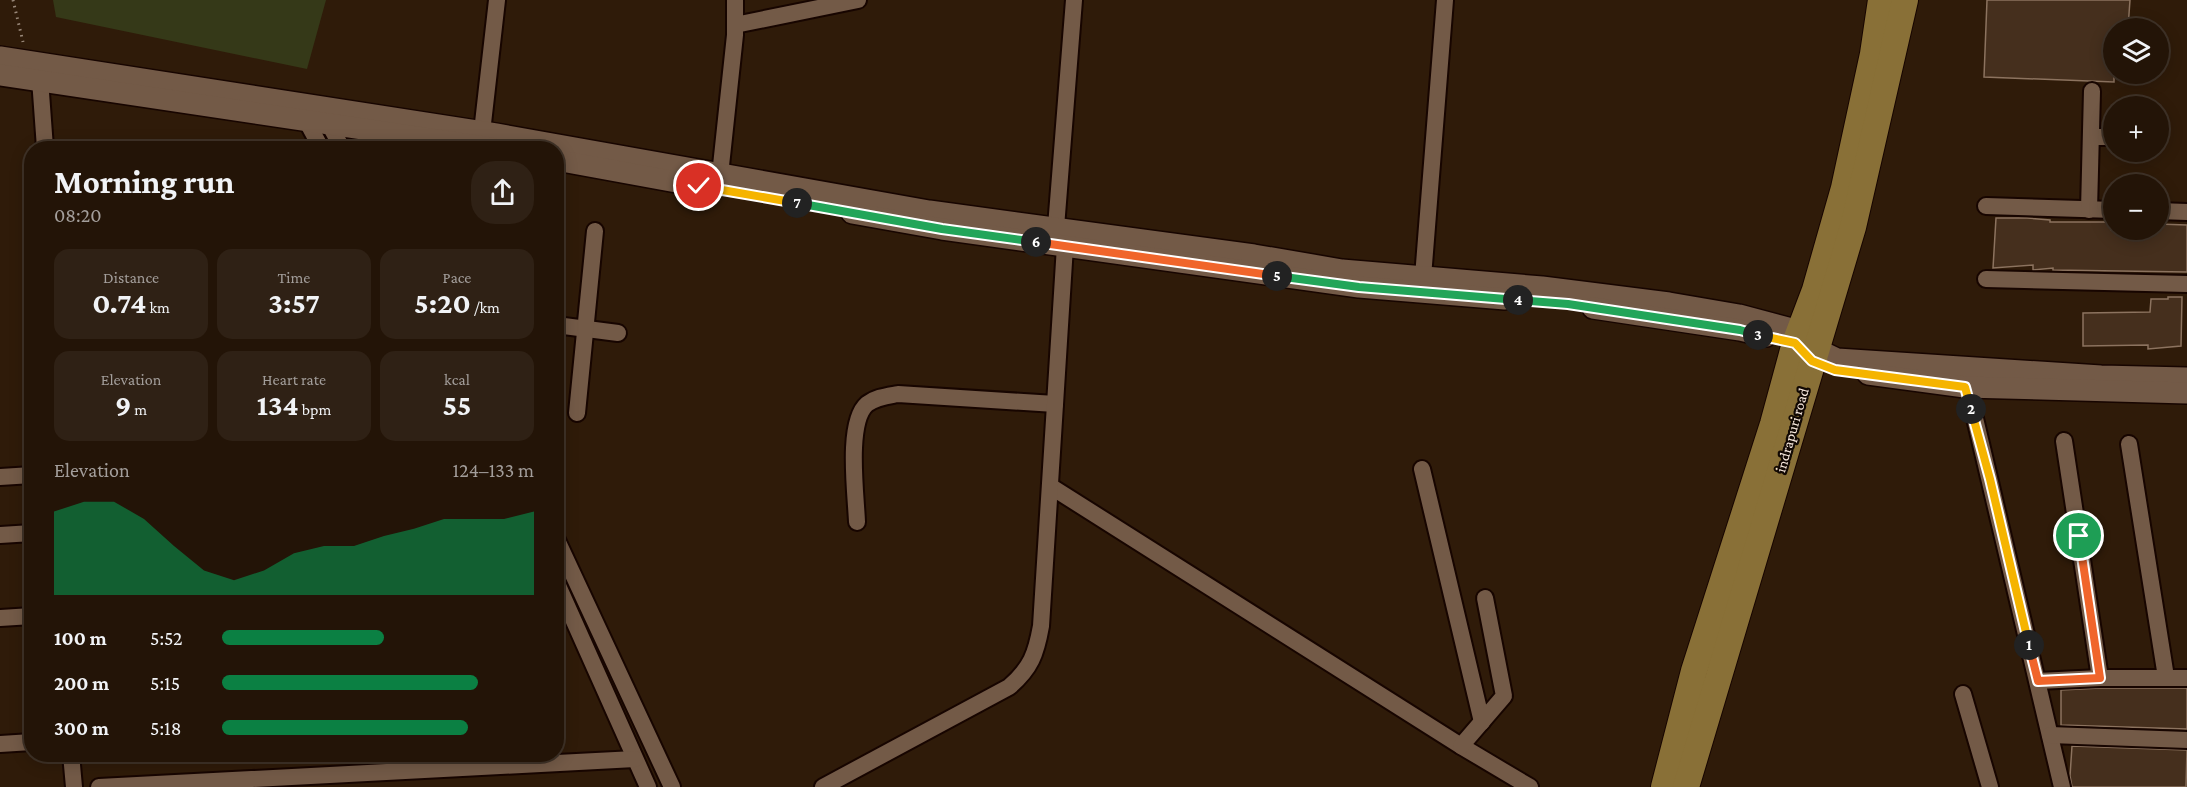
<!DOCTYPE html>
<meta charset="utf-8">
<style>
body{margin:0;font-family:"Crimson Pro",serif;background:#2f2115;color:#f1f3f6;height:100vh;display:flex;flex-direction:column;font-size:22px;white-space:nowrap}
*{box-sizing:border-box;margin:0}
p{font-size:20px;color:#a39e9b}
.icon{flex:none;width:33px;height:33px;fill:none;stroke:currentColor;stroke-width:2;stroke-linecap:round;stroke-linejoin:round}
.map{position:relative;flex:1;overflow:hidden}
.details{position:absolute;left:24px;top:141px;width:540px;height:621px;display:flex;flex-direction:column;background:#231407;border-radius:24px;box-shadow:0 3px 15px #0003,0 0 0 2px #403328}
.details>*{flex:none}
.fabs{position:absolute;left:2103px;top:18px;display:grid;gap:12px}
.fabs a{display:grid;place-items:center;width:66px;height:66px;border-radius:50%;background:#231407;box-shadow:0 3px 15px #0003,0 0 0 2px #403328;font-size:30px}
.pin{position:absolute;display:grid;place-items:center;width:51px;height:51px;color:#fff;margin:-26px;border:3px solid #fff;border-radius:50%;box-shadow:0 2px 6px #0007}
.km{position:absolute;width:30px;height:30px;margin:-15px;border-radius:50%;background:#222;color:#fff;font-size:16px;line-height:30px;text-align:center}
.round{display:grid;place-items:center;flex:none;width:63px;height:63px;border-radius:24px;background:#2f2115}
.overview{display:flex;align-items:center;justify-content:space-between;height:102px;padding:0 30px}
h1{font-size:33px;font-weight:700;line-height:45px}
.stats{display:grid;grid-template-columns:repeat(3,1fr);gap:9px;height:102px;padding:6px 30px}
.stats div{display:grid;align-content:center;border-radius:15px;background:#2f2115;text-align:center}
.stats b{font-size:30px;font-weight:700}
.stats small{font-size:16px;font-weight:400}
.stats p{font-size:16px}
.chart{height:168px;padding:12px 30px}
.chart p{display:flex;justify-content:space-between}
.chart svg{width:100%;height:108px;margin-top:6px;fill:#0b8043;opacity:.7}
ul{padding:0 30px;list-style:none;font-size:20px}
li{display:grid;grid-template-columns:96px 72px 1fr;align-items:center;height:45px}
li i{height:15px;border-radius:8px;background:#0b8043}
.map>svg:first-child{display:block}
.green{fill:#353918}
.building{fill:#452f1d;stroke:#8c735f;stroke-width:1.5}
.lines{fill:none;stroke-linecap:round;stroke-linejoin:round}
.minor-casing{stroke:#170500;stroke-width:20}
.tertiary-casing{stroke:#170500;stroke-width:24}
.primary-casing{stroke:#170500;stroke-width:28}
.path{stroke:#998879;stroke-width:3;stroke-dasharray:1.5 4.5;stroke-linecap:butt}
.minor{stroke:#735a47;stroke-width:16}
.tertiary{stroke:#735a47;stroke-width:21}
.primary{stroke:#897037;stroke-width:26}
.split-1-casing{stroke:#fff;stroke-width:12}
.split-2-casing{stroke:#fff;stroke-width:12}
.split-3-casing{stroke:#fff;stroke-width:12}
.split-4-casing{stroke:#fff;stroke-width:12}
.split-5-casing{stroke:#fff;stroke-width:12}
.split-6-casing{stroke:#fff;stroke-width:12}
.split-7-casing{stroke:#fff;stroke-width:12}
.split-8-casing{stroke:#fff;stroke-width:12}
.split-1{stroke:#f0652b;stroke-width:8}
.split-2{stroke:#f5b400;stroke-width:8}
.split-3{stroke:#f5b400;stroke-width:8}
.split-4{stroke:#22a559;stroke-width:8}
.split-5{stroke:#22a559;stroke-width:8}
.split-6{stroke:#f0652b;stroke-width:8}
.split-7{stroke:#22a559;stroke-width:8}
.split-8{stroke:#f5b400;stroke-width:8}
.labels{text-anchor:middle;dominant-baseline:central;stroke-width:4.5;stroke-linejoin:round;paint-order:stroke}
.street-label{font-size:15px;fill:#f8e9de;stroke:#110803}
</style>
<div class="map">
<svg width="2187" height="787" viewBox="0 0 2187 787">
<rect width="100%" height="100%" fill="#2f1b09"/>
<path class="green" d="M53,0H326L307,69L56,17Z"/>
<g class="building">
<path d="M1987,0H2130L2128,28H2114V82L1984,77Z"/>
<path d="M1996,218H2027L2050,220V222H2111V230H2158V224L2187,225V272L2053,270V268L2033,270V265L1993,268Z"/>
<path d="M2168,297H2182L2181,346L2148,349V345L2083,346V313L2150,312L2151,299H2168Z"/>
<path d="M2100,688H2187V729L2061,725V690Z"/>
<path d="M2072,746L2187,750L2186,787H2072L2070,776Z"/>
</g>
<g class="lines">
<defs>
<g id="minor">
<path d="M735,25L858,0"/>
<path d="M40,79L45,148"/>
<path d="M306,120L321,148"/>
<path d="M329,124L342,148"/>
<path d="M482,132L497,0"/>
<path d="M2092,137H2114"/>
<path d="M720,175L735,35V0"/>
<path d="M1986,206L2114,210"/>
<path d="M2089,210L2092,91"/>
<path d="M2158,211L2187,212"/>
<path d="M1056,227L1074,0"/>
<path d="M1423,277L1445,0"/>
<path d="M1986,279L2187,284"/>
<path d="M556,325L618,333"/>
<path d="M1965,376L2062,787"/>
<path d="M577,413L595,231"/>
<path d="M2064,441L2100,678"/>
<path d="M2129,444L2166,677"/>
<path d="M1422,469L1482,722"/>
<path d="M0,477L32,475"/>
<path d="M1050,486L1461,746L1530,787"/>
<path d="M857,522C856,495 846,422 867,404C876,397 887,396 898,394L1055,404"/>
<path d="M0,535L32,533"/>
<path d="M556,538L672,787"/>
<path d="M556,581L648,787"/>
<path d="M0,618L32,616"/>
<path d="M2038,681L2100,678H2187"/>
<path d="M1963,694L1990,787"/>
<path d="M2050,735L2187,740"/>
<path d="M0,744L32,742"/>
<path d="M1461,746L1504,696L1485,598"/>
<path d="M71,754L74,787"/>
<path d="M99,787L635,759"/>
<path d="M823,787L1009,687C1031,668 1036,654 1041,626L1065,246"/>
</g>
<g id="tertiary">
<path d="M0,57L496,134L929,211L1254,255L1342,270L1542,287L1669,303L1739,315L1799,331L1816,349L1837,359L2101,376L2187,378"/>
<path d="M0,75L491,148"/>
<path d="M556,160L709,188"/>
<path d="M852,213L942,229L1359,287L1505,299"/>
<path d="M1593,308L1740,330L1766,336"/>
<path d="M1868,374L1965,387L2187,393"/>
</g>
<g id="primary">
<path d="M1664,787L1694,671L1773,424L1795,343L1815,290L1844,188L1873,54L1881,0"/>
<path d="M1686,787L1853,227L1905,0"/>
</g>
</defs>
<use href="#minor" class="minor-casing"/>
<use href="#tertiary" class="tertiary-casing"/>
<use href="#primary" class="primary-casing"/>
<path class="path" d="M13,0L23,42"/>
<use href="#minor" class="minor"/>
<use href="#tertiary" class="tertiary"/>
<use href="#primary" class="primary"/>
</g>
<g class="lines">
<defs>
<path id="split-1" d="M2029,645L2038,681L2100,678L2079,536"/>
<path id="split-2" d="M1971,409L1990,479L2029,645"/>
<path id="split-3" d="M1758,335L1795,343L1812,361L1835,370L1965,387L1971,409"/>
<path id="split-4" d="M1518,300L1568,304L1740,330L1758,335"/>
<path id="split-5" d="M1277,276L1359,287L1518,300"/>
<path id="split-6" d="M1036,242L1277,276"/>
<path id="split-7" d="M797,203L942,229L1036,242"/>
<path id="split-8" d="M699,186L797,203"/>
</defs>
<use href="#split-1" class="split-1-casing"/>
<use href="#split-2" class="split-2-casing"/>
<use href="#split-3" class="split-3-casing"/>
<use href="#split-4" class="split-4-casing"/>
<use href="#split-5" class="split-5-casing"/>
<use href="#split-6" class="split-6-casing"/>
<use href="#split-7" class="split-7-casing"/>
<use href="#split-8" class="split-8-casing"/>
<use href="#split-1" class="split-1"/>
<use href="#split-2" class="split-2"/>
<use href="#split-3" class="split-3"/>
<use href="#split-4" class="split-4"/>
<use href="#split-5" class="split-5"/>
<use href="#split-6" class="split-6"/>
<use href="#split-7" class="split-7"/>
<use href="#split-8" class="split-8"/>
</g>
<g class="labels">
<g class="street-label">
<text transform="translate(1792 430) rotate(-74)">indrapuri road</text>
</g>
</g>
</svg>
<div class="fabs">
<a><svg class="icon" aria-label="layers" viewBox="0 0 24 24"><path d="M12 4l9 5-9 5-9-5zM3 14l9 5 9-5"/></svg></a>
<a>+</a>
<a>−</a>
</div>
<div class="pin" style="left:2079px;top:536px;background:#1e9e55"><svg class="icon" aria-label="arrive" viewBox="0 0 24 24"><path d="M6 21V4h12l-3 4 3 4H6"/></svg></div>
<div class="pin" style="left:699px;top:186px;background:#d93025"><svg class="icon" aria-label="check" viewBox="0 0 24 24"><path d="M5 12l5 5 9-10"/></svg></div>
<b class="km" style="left:2029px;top:645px">1</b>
<b class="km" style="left:1971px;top:409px">2</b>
<b class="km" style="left:1758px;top:335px">3</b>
<b class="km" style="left:1518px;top:300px">4</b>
<b class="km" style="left:1277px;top:276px">5</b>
<b class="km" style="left:1036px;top:242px">6</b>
<b class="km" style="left:797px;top:203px">7</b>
<section class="details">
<div class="overview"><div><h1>Morning run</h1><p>08:20</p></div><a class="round"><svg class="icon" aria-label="share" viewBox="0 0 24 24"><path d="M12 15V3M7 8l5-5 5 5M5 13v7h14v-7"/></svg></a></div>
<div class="stats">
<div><p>Distance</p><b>0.74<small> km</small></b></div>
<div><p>Time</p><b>3:57</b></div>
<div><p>Pace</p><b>5:20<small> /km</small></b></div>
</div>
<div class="stats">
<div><p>Elevation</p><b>9<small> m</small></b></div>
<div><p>Heart rate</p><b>134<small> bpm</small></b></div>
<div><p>kcal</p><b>55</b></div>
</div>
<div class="chart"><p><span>Elevation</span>124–133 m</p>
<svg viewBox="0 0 160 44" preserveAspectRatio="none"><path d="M0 44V10L10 6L20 6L30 13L40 24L50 34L60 38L70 34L80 27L90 24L100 24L110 20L120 17L130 13L140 13L150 13L160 10V44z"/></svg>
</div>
<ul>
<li><b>100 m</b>5:52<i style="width:52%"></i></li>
<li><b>200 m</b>5:15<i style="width:82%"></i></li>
<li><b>300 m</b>5:18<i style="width:79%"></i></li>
</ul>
</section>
</div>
